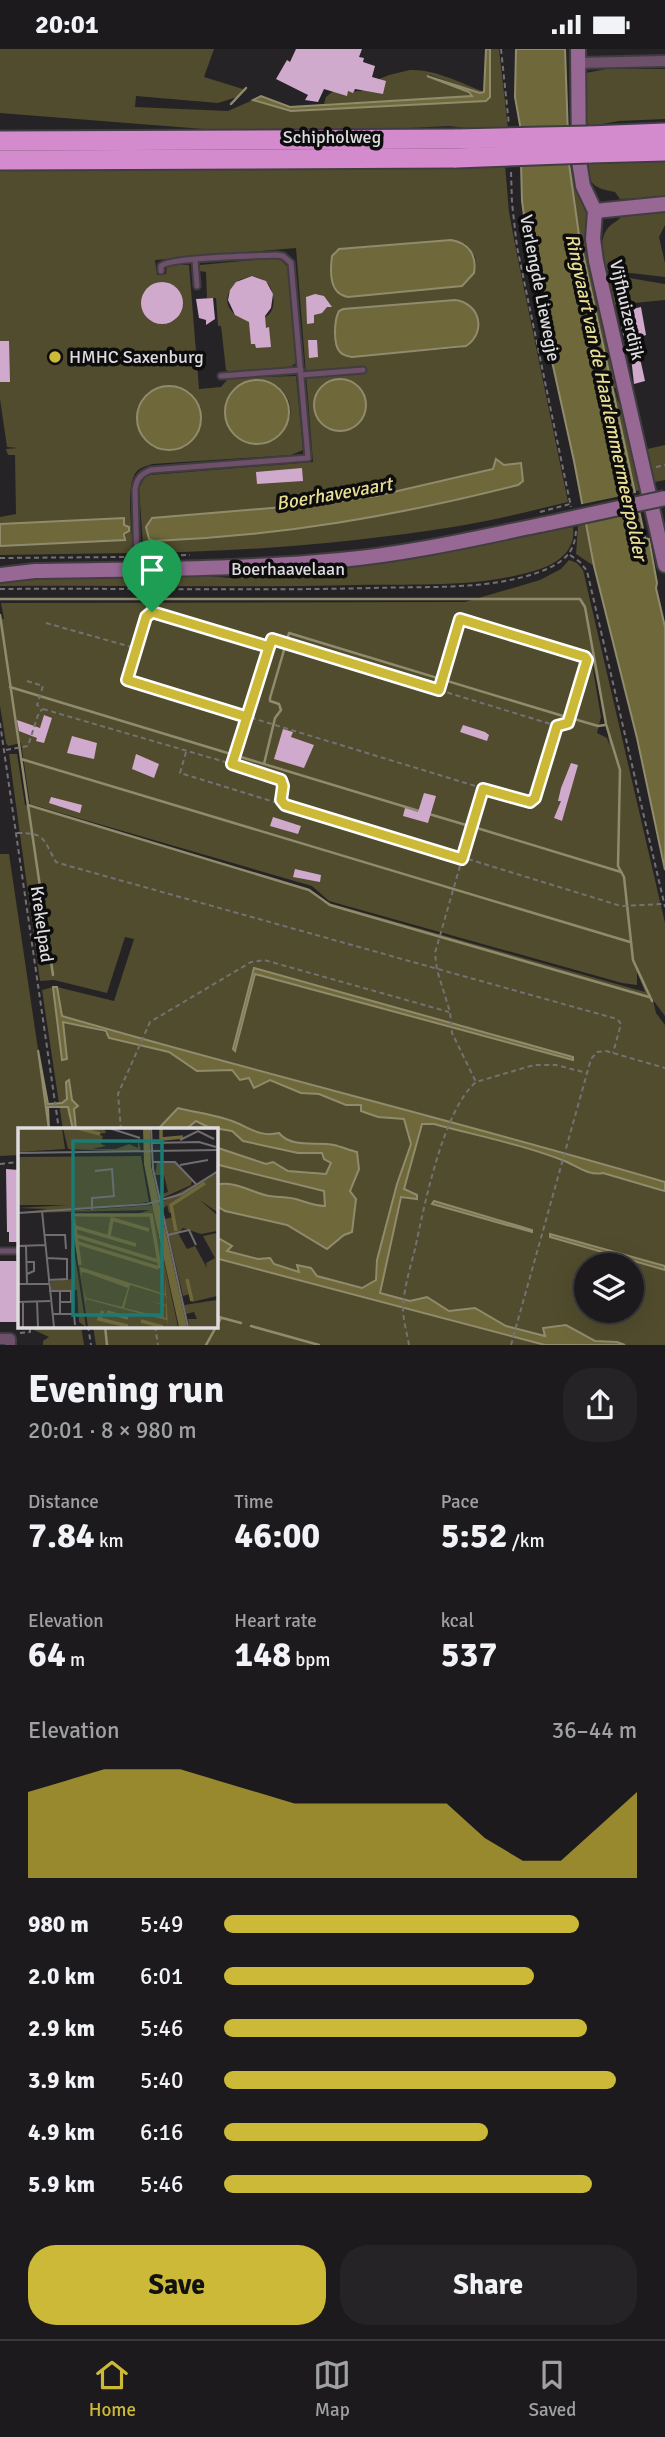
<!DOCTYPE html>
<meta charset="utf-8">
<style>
body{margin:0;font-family:Signika,sans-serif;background:#252325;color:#f1f3f6;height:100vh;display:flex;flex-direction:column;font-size:26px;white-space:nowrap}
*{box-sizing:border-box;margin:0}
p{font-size:23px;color:#a0a1a3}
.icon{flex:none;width:38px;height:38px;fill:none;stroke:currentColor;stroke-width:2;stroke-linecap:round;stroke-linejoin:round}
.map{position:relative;height:1296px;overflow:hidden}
.panel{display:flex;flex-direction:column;background:#1c1a1c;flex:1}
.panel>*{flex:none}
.tools{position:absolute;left:574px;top:1204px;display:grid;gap:14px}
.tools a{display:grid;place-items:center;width:70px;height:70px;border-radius:50%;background:#1c1a1c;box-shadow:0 7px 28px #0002,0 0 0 2px #3a383b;font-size:35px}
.pin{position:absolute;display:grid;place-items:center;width:60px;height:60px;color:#fff;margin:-72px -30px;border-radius:50% 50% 50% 0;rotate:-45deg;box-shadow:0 0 7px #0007}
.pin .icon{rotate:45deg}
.round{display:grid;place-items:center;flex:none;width:74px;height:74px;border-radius:28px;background:#252325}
.summary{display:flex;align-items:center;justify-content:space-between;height:119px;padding:0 28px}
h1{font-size:38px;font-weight:800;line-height:52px}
.stats{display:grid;grid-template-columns:repeat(3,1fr);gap:10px;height:119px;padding:7px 28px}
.stats div{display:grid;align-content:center}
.stats b{font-size:35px;font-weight:800}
.stats small{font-size:19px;font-weight:400}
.stats p{font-size:19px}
.chart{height:196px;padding:14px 28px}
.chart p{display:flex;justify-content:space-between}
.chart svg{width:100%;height:126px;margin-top:7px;fill:#cdb938;opacity:.7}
.button{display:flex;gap:14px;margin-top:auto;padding:14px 28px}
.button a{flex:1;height:80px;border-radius:28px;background:#cdb938;color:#111;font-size:28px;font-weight:800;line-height:80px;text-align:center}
.button a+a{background:#252325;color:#f1f3f6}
ul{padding:0 28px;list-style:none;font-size:23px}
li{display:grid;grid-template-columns:112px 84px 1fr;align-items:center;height:52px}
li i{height:18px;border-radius:9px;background:#cdb938}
.status{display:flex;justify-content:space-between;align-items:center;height:49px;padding:0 35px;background:#1c1a1c;direction:ltr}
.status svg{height:19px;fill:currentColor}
.dock{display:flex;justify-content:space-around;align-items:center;height:98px;border-top:2px solid #3a383b;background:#1c1a1c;font-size:19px;color:#a0a1a3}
.dock a{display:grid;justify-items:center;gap:4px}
.dock .selected{color:#cdb938}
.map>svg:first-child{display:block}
.green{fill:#514c2d;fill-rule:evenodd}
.water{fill:#6f683b;stroke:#908b6c;stroke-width:2}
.pier{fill:#262326}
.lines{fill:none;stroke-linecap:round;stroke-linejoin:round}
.stream{stroke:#908b6c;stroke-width:2.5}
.building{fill:#d0aacc}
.lane-casing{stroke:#403d40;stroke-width:9}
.street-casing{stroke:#403d40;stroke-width:14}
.secondary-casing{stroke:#403d40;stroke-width:18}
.highway-casing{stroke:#403d40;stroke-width:23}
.path{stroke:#737173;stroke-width:2;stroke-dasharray:5 3.5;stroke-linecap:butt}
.lane{stroke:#6e506b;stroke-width:5}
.street{stroke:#6e506b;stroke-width:10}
.secondary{stroke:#976893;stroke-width:14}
.highway{stroke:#d48bce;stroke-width:19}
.secondary-bridge-casing{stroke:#403d40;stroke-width:18;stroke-linecap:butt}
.highway-bridge-casing{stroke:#403d40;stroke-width:23;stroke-linecap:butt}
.secondary-bridge{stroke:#976893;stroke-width:14}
.highway-bridge{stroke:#d48bce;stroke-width:19}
.route-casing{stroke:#fff;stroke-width:14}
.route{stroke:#cdb938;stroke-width:9}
.poi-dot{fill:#cdb938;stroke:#0e0d0e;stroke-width:2.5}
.labels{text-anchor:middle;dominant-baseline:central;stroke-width:7;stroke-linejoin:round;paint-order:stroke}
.street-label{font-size:18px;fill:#dedcde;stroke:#0e0d0e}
.poi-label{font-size:18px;fill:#dedcde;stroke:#0e0d0e;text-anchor:start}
.water-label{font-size:19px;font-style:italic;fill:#eade94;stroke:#0e0d0e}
.inset-river{fill:none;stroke:#6f683b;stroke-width:3.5}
.inset-road{fill:none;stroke:#706d70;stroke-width:2}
.view{fill:#197b74;fill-opacity:0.15;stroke:#197b74;stroke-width:3.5}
.inset-edge{fill:none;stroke:#dedcde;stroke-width:3.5}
</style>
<div class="status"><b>20:01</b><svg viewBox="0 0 49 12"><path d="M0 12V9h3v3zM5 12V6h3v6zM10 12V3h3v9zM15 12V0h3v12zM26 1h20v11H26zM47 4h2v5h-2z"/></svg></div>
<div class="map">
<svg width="665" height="1296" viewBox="0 0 665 1296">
<rect width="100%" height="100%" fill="#262326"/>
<g class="green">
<path d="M0,0H214L204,28L246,41L237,48L218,54L136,47L135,58L228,62L253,51L291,62L486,52L490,48V0H499L508,80L485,81L449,77L390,80L229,82L0,64Z"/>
<path d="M606,20H665V70L619,72L586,78V24Z"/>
<path d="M410,21C435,20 461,34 484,43L480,44L430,26L428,28L469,43L473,47L324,55L326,48L332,43L362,42L374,32L389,26Z"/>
<path d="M665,112V148L620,150L615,143C594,139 589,136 585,114Z"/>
<path d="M569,115L589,163L585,179L587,195L619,338L614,339L618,353H622L642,441L636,442C611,334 582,225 569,115Z"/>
<path d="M505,116L509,163L516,201L568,453C530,462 492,472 453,478C351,494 250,502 146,504L143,496L139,439L145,428L150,426L313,413L296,199L155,211L157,226L166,225L167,216H189L199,340L221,338L227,331L234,329L296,327L303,401L291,406L152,415C147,417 141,418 137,422C125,435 132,481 133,499L130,504L0,506V497L124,491L129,478L125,477L123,469L0,475V468L16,465L15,406H8L6,400L18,399L7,398L0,350V117ZM464,194C483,210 476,222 462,237L348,248L333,238L331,212L335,202ZM163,234C176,236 182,243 183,256L175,271L163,275C135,272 135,237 163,234ZM336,266L479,276L475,290L460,299L352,308L337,298ZM254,331C261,332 270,333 276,337C306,355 285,401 250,393C244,392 240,391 235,386C227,379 224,367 226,356ZM174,338C216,349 204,407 164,401C124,394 131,337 174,338ZM495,413L504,416L521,415L215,489L154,492L149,490L146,478L153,469L289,460L376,447L494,420Z"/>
<path d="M665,160V176L659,188L665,214V228L605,221C602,209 599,189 608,179C613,173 618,173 622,166Z"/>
<path d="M275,209L281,211L288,218L296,314L289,319L230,323L226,321L221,277H218L216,249H207L206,223L200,222V216ZM252,227C262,229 270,233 272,243C286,292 196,269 239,231Z"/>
<path d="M623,228L665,235V251L612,256L609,231Z"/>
<path d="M665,396V431L650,434L643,401Z"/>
<path d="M585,475L594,517L576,505L578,477Z"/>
<path d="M573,478C576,500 560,513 540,520C482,539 417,535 356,536C237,539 119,536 0,537V528L195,526L230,529L254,527L277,523L384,513Z"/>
<path d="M569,511L577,514L583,521L665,874V967L653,951L656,964L665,976V1217L551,1185L550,1188L665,1220V1296H96L93,1277H215V1156L225,1162L287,1176L327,1200L344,1186L326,1125L288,1122L273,1113L266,1115L215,1098V1081H185L195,1072H167L161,1078V1081H63L42,941L53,938L57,971L111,985L110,981L62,967L57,938L114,952L134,890L125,888L107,944L54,931L40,932L9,705H17L25,756L307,840L322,852L645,943L637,923V936L622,934L329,852L312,837L30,755L21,694L8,697L6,694L0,657V569L4,570L1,554L465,553L540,531L561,520ZM590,603L608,682L609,696L607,689L597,684L601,668ZM433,1152L532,1180V1183L433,1155ZM586,1216H632V1262H586Z"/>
<path d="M0,805H9L50,1081H19V1106L0,1107Z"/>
<path d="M215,1115L325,1142V1158C314,1157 308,1154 298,1151C288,1147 275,1149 264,1146C248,1142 233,1131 215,1136Z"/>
<path d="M34,1277H81L84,1296H43V1292L49,1288L34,1281Z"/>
</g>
<g class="water">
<path d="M486,0H490V48L486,52L291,62L253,51L261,47L290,58L472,47L469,43L427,27L480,44L484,43Z"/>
<path d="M516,0H565L569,115L579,186L645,489L649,490L657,534L656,539L665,578V821L637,689L594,517L574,412L531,217L522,152L520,76L515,48Z"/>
<path d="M451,191C469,194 477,206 474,224L462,237L348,248C329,245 330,223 332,207L339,200Z"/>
<path d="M455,251C480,254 487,283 466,297L352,308C347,307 344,307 340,303C333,296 334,271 339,262L343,260Z"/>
<circle cx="340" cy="356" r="26"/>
<circle cx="257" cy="363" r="32"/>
<circle cx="169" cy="369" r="32"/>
<path d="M496,410L504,416L521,414L523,432L518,436C396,467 280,487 154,492L149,490L146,478L152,469L319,455L376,447L493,420Z"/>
<path d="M124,469V476L129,478V482L124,485L125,491L0,497V475Z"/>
<path d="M254,919L573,1008V1011L255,925L235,1002L233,1000Z"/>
<path d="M53,938H57L62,967C262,1025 465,1074 665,1133V1142L661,1141L603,1124C590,1127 578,1118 567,1113C525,1096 478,1087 434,1075H422L404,1140L417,1146V1150L401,1148L380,1244L410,1252L427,1248L449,1262L475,1259L506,1277L545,1287L543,1279L566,1276L595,1292L617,1293L625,1296H545L215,1209V1192L220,1190L232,1197L227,1202L258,1210L270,1209L274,1215L299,1223L297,1216L311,1219L317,1227L362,1239L376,1231L377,1211L397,1135L411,1095L404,1070L378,1068L361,1062V1056H346L319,1045L301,1044L270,1031L254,1039L249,1029L240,1031L232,1021L197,1022L169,1003L109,989L106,982L63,973L67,1010L62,1011Z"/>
<path d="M38,1001L48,1055L62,1054L67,1050L66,1033L69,1031L72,1051L78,1057L74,1060L76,1081H73L68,1058H48L49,1081Z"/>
<path d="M178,1059C197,1064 220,1066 237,1074C253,1081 262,1088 279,1084C292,1100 317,1092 334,1096C342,1098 349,1101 357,1103L359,1120L350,1142L356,1150L352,1183L344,1186L327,1200L287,1176L225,1162L215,1156V1136C233,1131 249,1142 265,1146C276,1149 288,1147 299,1151C308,1154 315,1157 325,1157L324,1142L215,1115V1098L266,1115L273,1113L288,1122L326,1125L331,1114L324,1110L322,1104H298L243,1092L232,1082L208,1078L196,1072L185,1081H161L160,1078Z"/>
<path d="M434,1152L532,1181V1183L432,1155Z"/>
<path d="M550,1185L665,1217V1221L550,1188Z"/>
</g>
<path class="pier" d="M640,443L644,462L581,476L578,456Z"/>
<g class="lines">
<g class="stream">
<path d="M231,55L246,39"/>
<path d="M0,550H580L585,558L606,675L620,721L618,817L624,828L633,911L652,952"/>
<path d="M0,566L53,926"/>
<path d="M10,638L419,762"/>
<path d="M574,670L598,677L605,676"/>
<path d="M21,710L630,893"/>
<path d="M264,715L275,669L281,661L279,655L270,652V649L289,584L563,667"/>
<path d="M28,756L309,841L330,856L649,948"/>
<path d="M429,765L466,776"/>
<path d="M477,779L621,823"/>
<path d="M215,1267L241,1274"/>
<path d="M105,1277L107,1296"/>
<path d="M251,1277L319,1296"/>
<path d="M206,1296L221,1269"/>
</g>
</g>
<g class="building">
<path d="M296,0H362L359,8L364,9L363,13L375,17L372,28L386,32L383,45L355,40L353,44L348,42L347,47L324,40L318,53L305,51L308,46L276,30L287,11L290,13Z"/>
<path d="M252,227L266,232L273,245L271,259L265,267L266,279L269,278L271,298L256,299L255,295H251L249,273L235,266L228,251L230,241L236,233Z"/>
<circle cx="162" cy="254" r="21"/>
<path d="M315,245L324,247L332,258H327L322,264L314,266V274L307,275L306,248Z"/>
<path d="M213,249L215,270L206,276V271L199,269L196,250Z"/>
<path d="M641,258L646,286L625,293L621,277L631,275L628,261Z"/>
<path d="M308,291H317L318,308L309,309Z"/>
<path d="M0,292H9L10,333H0Z"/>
<path d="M631,308L640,309L645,332L634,335Z"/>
<path d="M302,419L303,432L257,435L256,423Z"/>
<path d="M44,666L52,669L44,694L36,692L37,689L19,682L17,671L40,679Z"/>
<path d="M463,676L485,683L489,686L487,692L460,683Z"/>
<path d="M283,680L293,683L291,688L314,696L304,719L274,710Z"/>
<path d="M72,687L97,694L94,710L67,704Z"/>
<path d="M136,705L159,715L154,729L132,720Z"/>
<path d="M571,714L578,716L562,772L554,769L561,752H558L561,739Z"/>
<path d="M424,744L436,747L428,774L403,767L405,759L418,763Z"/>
<path d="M51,748L82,756L80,764L49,754Z"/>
<path d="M273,768L301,777L298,785L270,777Z"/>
<path d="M295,820L321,826L320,833L293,828Z"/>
<path d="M6,1120L19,1121V1193H9V1183H7Z"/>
<rect x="0" y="1212" width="19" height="61"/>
</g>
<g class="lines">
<defs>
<g id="lane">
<path d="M195,211L197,237"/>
<path d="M301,326L363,321"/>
<path d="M221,327L301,321"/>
<path d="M137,520L135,440C137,429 141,425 151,421L308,409L291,214L283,207L276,206C257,207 170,208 161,217V222"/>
<path d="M0,1202H19"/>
</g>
<g id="street">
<path d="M578,14L665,12"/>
<path d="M0,1290H10V1296"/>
</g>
<g id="secondary">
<path d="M578,0L579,112L583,137L595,162L593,190L596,212L665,516"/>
<path d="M595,162L665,155"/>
<path d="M0,526L35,522C136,520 238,521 340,511C410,505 480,488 550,474"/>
</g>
<g id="highway">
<path d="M589,87L665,84"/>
<path d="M0,92L457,90"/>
<path d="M589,104L665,102"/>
<path d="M0,111L456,109"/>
</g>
</defs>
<use href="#lane" class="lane-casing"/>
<use href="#street" class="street-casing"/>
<use href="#secondary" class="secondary-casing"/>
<use href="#highway" class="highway-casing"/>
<g class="path">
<path d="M501,0L509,76"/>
<path d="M511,123L512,154L517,198L571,458"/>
<path d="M656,418L665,416"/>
<path d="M540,463L570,455"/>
<path d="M570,506L580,513L587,522L665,858"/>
<path d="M147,507L190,506"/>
<path d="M0,509L124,508"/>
<path d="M0,540C124,539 249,542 373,539C429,537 494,542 547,520C566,511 575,502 576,481"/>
<path d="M46,574L135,599"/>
<path d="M267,597L151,563L146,568L127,631L482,739"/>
<path d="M27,632L43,637L37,656L42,659"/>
<path d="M439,640L460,570L585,608L587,611L568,674L557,677"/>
<path d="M43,660L270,726L281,731L283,737L281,751L285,756L462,810L435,904L437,921L450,963L452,984L476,1033"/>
<path d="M0,674L59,1081"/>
<path d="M6,701L28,697L39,663L43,660"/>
<path d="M186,703L180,724L284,756"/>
<path d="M232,715L272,590L557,677L535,749L530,753L483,740L462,809"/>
<path d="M17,784C46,784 42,789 56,813L69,817L617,970L621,975L613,1004"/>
<path d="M468,810L621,857L663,855"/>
<path d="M121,1081L118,1045L150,973L251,913L264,911L449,963"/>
<path d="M0,1115L19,1113"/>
<path d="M88,1277L91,1296"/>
<path d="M155,1277L158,1296"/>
<path d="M20,1284L30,1283V1277"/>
<path d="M409,1296C407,1284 403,1271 403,1259C404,1239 410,1219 415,1200C424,1158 443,1061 476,1033L534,1016H556L587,1024"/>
<path d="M511,1296L591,1010L597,1003L606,1002L665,1019"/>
</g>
<use href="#lane" class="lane"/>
<use href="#street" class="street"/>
<use href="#secondary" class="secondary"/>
<use href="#highway" class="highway"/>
<defs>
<path id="secondary-bridge" d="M550,474L665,449"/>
<g id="highway-bridge">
<path d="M457,90L589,87"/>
<path d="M456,109L589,104"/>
</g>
</defs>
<use href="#secondary-bridge" class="secondary-bridge-casing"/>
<use href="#highway-bridge" class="highway-bridge-casing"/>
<use href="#secondary-bridge" class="secondary-bridge"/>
<use href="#highway-bridge" class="highway-bridge"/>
</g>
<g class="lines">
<defs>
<path id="route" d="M152,563L269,598L232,715L281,731L283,737L281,751L285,756L462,810L483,740L530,753L535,749L557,677L568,674L587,611L585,608L460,570L439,641L272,590L269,598L247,668L127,631L146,568L152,563"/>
</defs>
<use href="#route" class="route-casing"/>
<use href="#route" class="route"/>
</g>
<circle class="poi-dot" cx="55" cy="308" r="7"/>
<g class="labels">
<g class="street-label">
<text x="332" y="88">Schipholweg</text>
<text transform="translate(540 239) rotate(79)">Verlengde Liewegje</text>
<text transform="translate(627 261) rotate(77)">Vijfhuizerdijk</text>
<text x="288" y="520">Boerhaavelaan</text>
<text transform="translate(42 875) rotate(82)">Krekelpad</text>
</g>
<g class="poi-label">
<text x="69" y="308">HMHC Saxenburg</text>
</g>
<g class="water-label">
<text transform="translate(606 348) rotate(78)">Ringvaart van de Haarlemmermeerpolder</text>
<text transform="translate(334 445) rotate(-10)">Boerhavevaart</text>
</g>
</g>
<g transform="translate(18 1079)">
<rect width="200" height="200" fill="#262326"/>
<path d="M0,0H44L47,21L0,24ZM45,0H86L88,5L80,6L85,8L83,16L88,18L74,21H98L111,16L120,20V10L123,24L50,21ZM123,28L131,74L75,80V70L97,68L96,58V67L74,69L73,80L50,83L134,77L160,199H70L53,89L117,87L131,82L6,85L29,81L0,80L50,77H0V29ZM139,35H158L174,53L173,57L142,71L141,67L150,64L146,47H137ZM199,44V84L182,72L199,87V103L183,106L165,100L160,105L169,121L177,118L189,140L188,135L197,130L185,108L199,105V168L174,174L172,166L165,168L147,91L155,89L154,84L151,85L149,77L145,81L144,74ZM53,121H56L68,199L61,194L59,162H33V153L54,151ZM199,172V199H171L170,191H179L176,184L168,186L166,177Z" fill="#514c2d"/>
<path d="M125,0H132L133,38L169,199H161L135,82L126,36ZM62,139L147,166V150L150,199L149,192L124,186L68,171V177L66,162L68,170L104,179L110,160L69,145L64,144L63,148ZM112,157L149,168L148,177L129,172L148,178V190L106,180Z" fill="#6f683b" fill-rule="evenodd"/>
<path class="inset-river" d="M60,0L82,6M143,0V11L165,9M57,99L118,117M158,103L153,77L187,55M59,108L140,133M91,108L94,91L131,102M60,115L141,140M62,137L55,87H133L142,140M169,151L174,173M85,183L81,191L110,198M89,184L110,190M123,193L145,199"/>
<path class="inset-road" d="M91,0L122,10M133,0L135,41L170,199M162,12L180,3L196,11M133,15L181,14L198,19M0,25L200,22M135,34H157L178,56M162,37L190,32M74,82V70L96,68L94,41L77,43M24,83L36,199M0,85L129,76L164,66L200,43M26,107H47L48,121M150,107L171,102L178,117M0,118L28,117M8,118L9,156M29,130L49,131V151L30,152M9,134H16V143L9,146M0,156H31M31,163H53V174H42M42,163V186M19,173L20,199M0,174L32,173M5,174V199M34,186H56L57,197"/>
<path class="view" d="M55,13H144V187H55Z"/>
<rect width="200" height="200" class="inset-edge"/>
</g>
</svg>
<div class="tools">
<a><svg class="icon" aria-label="layers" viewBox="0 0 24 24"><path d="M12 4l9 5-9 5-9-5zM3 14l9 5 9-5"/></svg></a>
</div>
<div class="pin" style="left:152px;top:563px;background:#1e9e55"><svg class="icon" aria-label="arrive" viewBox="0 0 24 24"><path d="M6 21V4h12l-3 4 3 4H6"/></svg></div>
</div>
<section class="panel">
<div class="summary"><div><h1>Evening run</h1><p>20:01 · 8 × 980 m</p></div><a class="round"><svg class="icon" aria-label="share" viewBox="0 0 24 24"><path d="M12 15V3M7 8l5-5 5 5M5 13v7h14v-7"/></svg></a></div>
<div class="stats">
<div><p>Distance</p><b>7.84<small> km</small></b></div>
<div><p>Time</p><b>46:00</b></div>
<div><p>Pace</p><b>5:52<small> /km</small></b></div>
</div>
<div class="stats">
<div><p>Elevation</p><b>64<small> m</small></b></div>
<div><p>Heart rate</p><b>148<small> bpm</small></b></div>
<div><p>kcal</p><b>537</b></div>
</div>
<div class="chart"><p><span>Elevation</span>36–44 m</p>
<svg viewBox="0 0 160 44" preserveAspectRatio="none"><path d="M0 44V14L10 10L20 6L30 6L40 6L50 10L60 14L70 18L80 18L90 18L100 18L110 18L120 30L130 38L140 38L150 26L160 14V44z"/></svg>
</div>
<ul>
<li><b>980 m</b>5:49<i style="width:86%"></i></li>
<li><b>2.0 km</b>6:01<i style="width:75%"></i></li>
<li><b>2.9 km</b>5:46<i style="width:88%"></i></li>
<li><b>3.9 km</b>5:40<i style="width:95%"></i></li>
<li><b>4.9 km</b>6:16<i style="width:64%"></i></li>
<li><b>5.9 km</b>5:46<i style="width:89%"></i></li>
</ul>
<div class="button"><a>Save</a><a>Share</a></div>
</section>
<nav class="dock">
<a class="selected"><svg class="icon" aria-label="home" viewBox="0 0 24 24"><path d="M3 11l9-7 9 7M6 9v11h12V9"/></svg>Home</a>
<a><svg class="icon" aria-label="map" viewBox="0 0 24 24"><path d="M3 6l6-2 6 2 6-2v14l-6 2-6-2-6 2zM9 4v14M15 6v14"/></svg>Map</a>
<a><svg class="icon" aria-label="saved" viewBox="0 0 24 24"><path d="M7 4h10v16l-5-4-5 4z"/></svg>Saved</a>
</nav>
